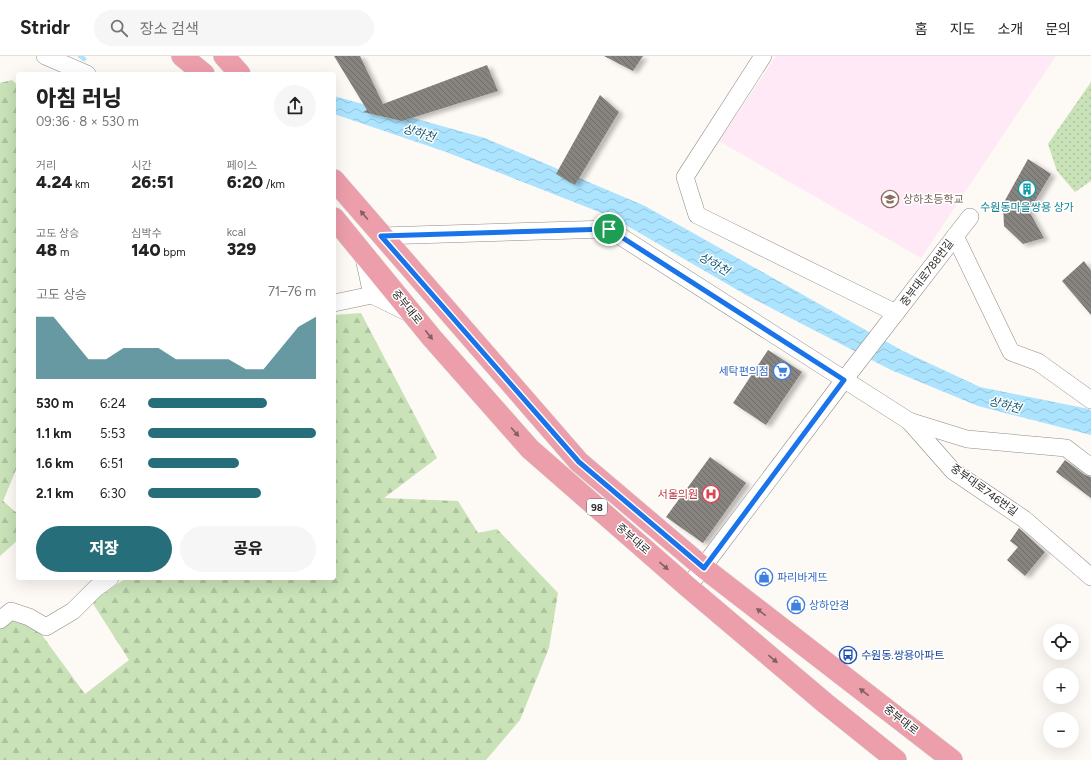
<!DOCTYPE html>
<html lang="ko">
<meta charset="utf-8">
<style>
body{margin:0;font-family:Figtree,"Noto Sans KR",sans-serif;background:#f6f6f6;color:#222;height:100vh;display:flex;flex-direction:column;font-size:15px;white-space:nowrap}
*{box-sizing:border-box;margin:0}
p{font-size:13px;color:#767676}
.icon{flex:none;width:22px;height:22px;fill:none;stroke:currentColor;stroke-width:2;stroke-linecap:round;stroke-linejoin:round}
.map{position:relative;flex:1;overflow:hidden}
.drawer{position:absolute;left:16px;top:16px;width:320px;height:508px;display:flex;flex-direction:column;background:#fff;border-radius:4px;box-shadow:0 4px 16px #0002}
.drawer>*{flex:none}
.buttons{position:absolute;left:1043px;top:568px;display:grid;gap:8px}
.buttons a{display:grid;place-items:center;width:36px;height:36px;border-radius:50%;background:#fff;box-shadow:0 4px 16px #0002;font-size:20px}
.pin{position:absolute;display:grid;place-items:center;width:34px;height:34px;color:#fff;margin:-17px;border:2px solid #fff;border-radius:50%;box-shadow:0 1px 4px #0007}
.round{display:grid;place-items:center;flex:none;width:42px;height:42px;border-radius:21px;background:#f6f6f6}
.summary{display:flex;align-items:center;justify-content:space-between;height:68px;padding:0 20px}
h1{font-size:22px;font-weight:800;line-height:30px}
.stats{display:grid;grid-template-columns:repeat(3,1fr);gap:6px;height:68px;padding:4px 20px}
.stats div{display:grid;align-content:center}
.stats b{font-size:17px;font-weight:800}
.stats small{font-size:11px;font-weight:400}
.stats p{font-size:11px}
.chart{height:112px;padding:8px 20px}
.chart p{display:flex;justify-content:space-between}
.chart svg{width:100%;height:72px;margin-top:4px;fill:#276e7b;opacity:.7}
.button{display:flex;gap:8px;margin-top:auto;padding:8px 20px}
.button a{flex:1;height:46px;border-radius:24px;background:#276e7b;color:#fff;font-size:16px;font-weight:800;line-height:46px;text-align:center}
.button a+a{background:#f6f6f6;color:#222}
ul{padding:0 20px;list-style:none;font-size:13px}
li{display:grid;grid-template-columns:64px 48px 1fr;align-items:center;height:30px}
li i{height:10px;border-radius:5px;background:#276e7b}
header{display:flex;align-items:center;gap:24px;box-sizing:border-box;height:56px;padding:0 20px;background:#fff;border-bottom:1px solid #e0e0e0}
header strong{font-size:19px}
nav{display:flex;gap:22px;margin-inline-start:auto;font-size:14px}
.search{width:280px;height:36px;background:#f6f6f6;display:flex;align-items:center;gap:10px;box-sizing:border-box;padding:0 14px;border-radius:22px;color:#767676;font-size:15px}
.map>svg:first-child{display:block}
.education{fill:#ffe9f6}
.grass{fill:url(#grass-dots)}
.forest{fill:url(#forest-firs)}
.water{fill:url(#water-waves)}
.lines{fill:none;stroke-linecap:round;stroke-linejoin:round}
.stream{stroke:#ace4ff;stroke-width:4.5}
.building{fill:url(#building-back-hatch);filter:url(#shadow)}
.minor-casing{stroke:#8f8c88;stroke-width:18}
.major-casing{stroke:#d5d5d4;stroke-width:22}
.minor{stroke:#fff;stroke-width:17}
.major{stroke:#ec9eab;stroke-width:21}
.oneway{fill:#835f64}
.route-casing{stroke:#fff;stroke-width:8}
.route{stroke:#1a73e8;stroke-width:5}
.labels{text-anchor:middle;dominant-baseline:central;stroke-width:3;stroke-linejoin:round;paint-order:stroke}
.shield{fill:#fff;stroke:#6c6b6a;stroke-width:1}
.shield-label{font-size:10px;font-weight:bold;fill:#2d2c2a}
.education-label{font-size:11px;fill:#785e54;stroke:#fff;text-anchor:start}
.culture-label{font-size:11px;fill:#0d838f;stroke:#fff}
.street-label{font-size:11px;fill:#2d2c2a;stroke:#fff}
.shop-label{font-size:11px;fill:#366cbe;stroke:#fff;text-anchor:start}
.health-label{font-size:11px;fill:#be3a42;stroke:#fff;text-anchor:end}
.transit-label{font-size:11px;fill:#164399;stroke:#fff;text-anchor:start}
.water-label{font-size:12px;font-style:italic;fill:#145873;stroke:#fff}
</style>
<header>
<strong>Stridr</strong>
<div class="search"><svg class="icon" aria-label="search" viewBox="0 0 24 24"><circle cx="10" cy="10" r="6"/><path d="M15 15l6 6"/></svg>장소 검색</div>
<nav><a>홈</a><a>지도</a><a>소개</a><a>문의</a></nav>
</header>
<div class="map">
<svg width="1091" height="704" viewBox="0 0 1091 704">
<defs>
<pattern id="grass-dots" width="8" height="8" patternUnits="userSpaceOnUse"><rect width="8" height="8" fill="#c9e2b7"/><path d="M2 2h.1M6 6h.1" fill="none" stroke="#adc29e" stroke-width="1.8" stroke-linecap="round"/></pattern>
<pattern id="forest-firs" width="22" height="20" patternUnits="userSpaceOnUse"><rect width="22" height="20" fill="#c9e2b7"/><path d="M5 1l3.5 6h-7zM16 11l3.5 6h-7z" fill="#adc29e"/></pattern>
<pattern id="water-waves" width="16" height="10" patternUnits="userSpaceOnUse"><rect width="16" height="10" fill="#ace4ff"/><path d="M0 5q4-4 8 0t8 0" fill="none" stroke="#94c4db"/></pattern>
<pattern id="building-back-hatch" width="6" height="6" patternUnits="userSpaceOnUse"><rect width="6" height="6" fill="#878480"/><path d="M-1 5l2 2M0 0l6 6M5-1l2 2" fill="none" stroke="#6f6c69"/></pattern>
<filter id="shadow"><feDropShadow dx="4.5" dy="2.5" stdDeviation="2" flood-color="#0004"/></filter>
</defs>
<rect width="100%" height="100%" fill="#fdf9f5"/>
<path class="education" d="M776,0H1056L921,202L719,85Z"/>
<path class="grass" d="M1091,26V125L1075,136L1057,115L1048,88Z"/>
<g class="forest">
<path d="M12,24L18,29V409L3,445L18,458V484L0,500V27Z"/>
<path d="M361,257L437,402L384,442L458,445L478,477L497,473L558,537L549,592L520,664L486,704H0V567L16,555L36,571L85,638L129,604L92,546L126,522H334V259Z"/>
</g>
<path class="water" d="M334,40L485,82L645,150L903,295L980,331L1089,353L1091,355V379L978,350L891,314L746,239L612,161L446,96L334,58Z"/>
<g class="lines">
<path class="stream" d="M80,0L84,3"/>
</g>
<g class="building">
<path d="M334,0H360L383,48L487,9L498,35L402,65L363,56L367,54Z"/>
<path d="M604,0H643L633,15Z"/>
<path d="M600,39L619,56L575,129L556,118Z"/>
<path d="M1028,103L1051,118L1029,155L1044,182L1023,188L1004,170L1003,148Z"/>
<path d="M1084,205L1091,215V259L1062,225Z"/>
<path d="M768,294L802,316L766,369L733,347Z"/>
<path d="M710,401L746,427L703,487L666,461Z"/>
<path d="M1065,404L1085,419L1091,421V442L1056,416Z"/>
<path d="M1019,472L1045,496L1025,520L1007,504L1018,491L1010,485Z"/>
</g>
<g class="lines">
<defs>
<g id="minor">
<path d="M45,0L87,18"/>
<path d="M763,0L685,121L697,159L896,257"/>
<path d="M381,180L609,173L909,365L953,415L1024,463L1091,521"/>
<path d="M955,180L1011,296L1038,306L1091,344"/>
<path d="M363,197L372,239"/>
<path d="M334,247L372,239L411,258"/>
<path d="M909,365L967,383L1066,392L1091,411"/>
<path d="M688,531L844,324L970,161"/>
<path d="M0,564L11,555L29,561L46,571L73,555L96,532L110,522"/>
</g>
<g id="major">
<path d="M182,0L204,18"/>
<path d="M224,0L240,18"/>
<path d="M334,124L579,406L704,512L952,704"/>
<path d="M334,162L432,282L530,393L688,531L825,647L896,704"/>
</g>
</defs>
<use href="#minor" class="minor-casing"/>
<use href="#major" class="major-casing"/>
<use href="#minor" class="minor"/>
<use href="#major" class="major"/>
</g>
<defs><path id="oneway-solid" d="M-6-.8H1V-3.2L6.5 0L1 3.2V.8H-6Z"/></defs>
<g class="oneway">
<use href="#oneway-solid" transform="translate(364 159) rotate(-130)"/>
<use href="#oneway-solid" transform="translate(429 279) rotate(51)"/>
<use href="#oneway-solid" transform="translate(515 376) rotate(49)"/>
<use href="#oneway-solid" transform="translate(664 510) rotate(41)"/>
<use href="#oneway-solid" transform="translate(761 556) rotate(-142)"/>
<use href="#oneway-solid" transform="translate(773 603) rotate(40)"/>
<use href="#oneway-solid" transform="translate(864 636) rotate(-142)"/>
</g>
<g class="lines">
<defs>
<path id="route" d="M609,173L844,324L704,512L579,406L381,180Z"/>
</defs>
<use href="#route" class="route-casing"/>
<use href="#route" class="route"/>
</g>
<defs>
<symbol id="building-ring" viewBox="-11 -11 22 22"><circle r="9.5" fill="#fff" stroke="#0f9aa8" stroke-width="1.5"/><path d="M-4-6H4V6H1V3H-1V6H-4ZM-2.5-4.3h1.7v1.8h-1.7ZM.8-4.3h1.7v1.8H.8ZM-2.5-1h1.7V.8h-1.7ZM.8-1h1.7V.8H.8Z" fill="#0f9aa8"/></symbol>
<symbol id="school-ring" viewBox="-11 -11 22 22"><circle r="9.5" fill="#fff" stroke="#8d6e63" stroke-width="1.5"/><path d="M0-5L7-2L0 1L-7-2ZM-4 1L0 2.5L4 1V4Q0 6-4 4Z" fill="#8d6e63"/></symbol>
<symbol id="supermarket-ring" viewBox="-11 -11 22 22"><circle r="9.5" fill="#fff" stroke="#3f7fe0" stroke-width="1.5"/><path d="M-6-5.5h2.5l.6 2H6L4.5 2H-2.5L-4.4-4H-6ZM-1.5 3.2a1.3 1.3 0 1 0 .1 0ZM3 3.2a1.3 1.3 0 1 0 .1 0Z" fill="#3f7fe0"/></symbol>
<symbol id="hospital-ring" viewBox="-11 -11 22 22"><circle r="9.5" fill="#fff" stroke="#e0444e" stroke-width="1.5"/><path d="M-5-5h3v3.5h4V-5h3V5h-3V1.5h-4V5h-3Z" fill="#e0444e"/></symbol>
<symbol id="shop-ring" viewBox="-11 -11 22 22"><circle r="9.5" fill="#fff" stroke="#3f7fe0" stroke-width="1.5"/><path d="M-5-2.5h2.3a2.7 3.5 0 0 1 5.4 0H5L5.5 6h-11ZM-1.5-2.5h3a1.5 2.3 0 0 0-3 0Z" fill="#3f7fe0"/></symbol>
<symbol id="bus-ring" viewBox="-11 -11 22 22"><circle r="9.5" fill="#fff" stroke="#1a4fb4" stroke-width="1.5"/><path d="M-5-6H5V4H4V6H2V4H-2V6H-4V4H-5ZM-3.5-4V0h7V-4ZM-3.5 1.2v1.5H-2V1.2ZM2 1.2v1.5H3.5V1.2Z" fill="#1a4fb4"/></symbol>
</defs>
<g fill-rule="evenodd">
<use href="#building-ring" x="1017" y="123" width="20" height="20"/>
<use href="#school-ring" x="880" y="133" width="20" height="20"/>
<use href="#supermarket-ring" x="772" y="305" width="20" height="20"/>
<use href="#hospital-ring" x="701" y="428" width="20" height="20"/>
<use href="#shop-ring" x="754" y="511" width="20" height="20"/>
<use href="#shop-ring" x="786" y="539" width="20" height="20"/>
<use href="#bus-ring" x="838" y="589" width="20" height="20"/>
</g>
<g class="labels">
<rect class="shield" x="587" y="443" width="20" height="16" rx="3"/>
<g class="shield-label">
<text x="597" y="451">98</text>
</g>
<g class="education-label">
<text x="903" y="143">상하초등학교</text>
</g>
<g class="culture-label">
<text x="1027" y="151">수원동마을쌍용 상가</text>
</g>
<g class="street-label">
<text transform="translate(927 217) rotate(-53)">중부대로788번길</text>
<text transform="translate(407 251) rotate(51)">중부대로</text>
<text transform="translate(984 434) rotate(36)">중부대로746번길</text>
<text transform="translate(633 483) rotate(41)">중부대로</text>
<text transform="translate(901 664) rotate(38)">중부대로</text>
</g>
<g class="shop-label">
<text x="769" y="315" text-anchor="end">세탁편의점</text>
<text x="777" y="521">파리바게뜨</text>
<text x="809" y="549">상하안경</text>
</g>
<g class="health-label">
<text x="698" y="438">서울의원</text>
</g>
<g class="transit-label">
<text x="861" y="599">수원동.쌍용아파트</text>
</g>
<g class="water-label">
<text transform="translate(419 77) rotate(17)">상하천</text>
<text transform="translate(714 208) rotate(30)">상하천</text>
<text transform="translate(1005 349) rotate(15)">상하천</text>
</g>
</g>
</svg>
<div class="buttons">
<a><svg class="icon" aria-label="locate" viewBox="0 0 24 24"><circle cx="12" cy="12" r="6"/><path d="M12 2v4M12 18v4M2 12h4M18 12h4"/></svg></a>
<a>+</a>
<a>−</a>
</div>
<div class="pin" style="left:609px;top:173px;background:#1e9e55"><svg class="icon" aria-label="arrive" viewBox="0 0 24 24"><path d="M6 21V4h12l-3 4 3 4H6"/></svg></div>
<section class="drawer">
<div class="summary"><div><h1>아침 러닝</h1><p>09:36 · 8 × 530 m</p></div><a class="round"><svg class="icon" aria-label="share" viewBox="0 0 24 24"><path d="M12 15V3M7 8l5-5 5 5M5 13v7h14v-7"/></svg></a></div>
<div class="stats">
<div><p>거리</p><b>4.24<small> km</small></b></div>
<div><p>시간</p><b>26:51</b></div>
<div><p>페이스</p><b>6:20<small> /km</small></b></div>
</div>
<div class="stats">
<div><p>고도 상승</p><b>48<small> m</small></b></div>
<div><p>심박수</p><b>140<small> bpm</small></b></div>
<div><p>kcal</p><b>329</b></div>
</div>
<div class="chart"><p><span>고도 상승</span>71–76 m</p>
<svg viewBox="0 0 160 44" preserveAspectRatio="none"><path d="M0 44V6L10 6L20 19L30 32L40 32L50 25L60 25L70 25L80 32L90 32L100 32L110 32L120 38L130 38L140 25L150 12L160 6V44z"/></svg>
</div>
<ul>
<li><b>530 m</b>6:24<i style="width:71%"></i></li>
<li><b>1.1 km</b>5:53<i style="width:100%"></i></li>
<li><b>1.6 km</b>6:51<i style="width:54%"></i></li>
<li><b>2.1 km</b>6:30<i style="width:67%"></i></li>
</ul>
<div class="button"><a>저장</a><a>공유</a></div>
</section>
</div>
